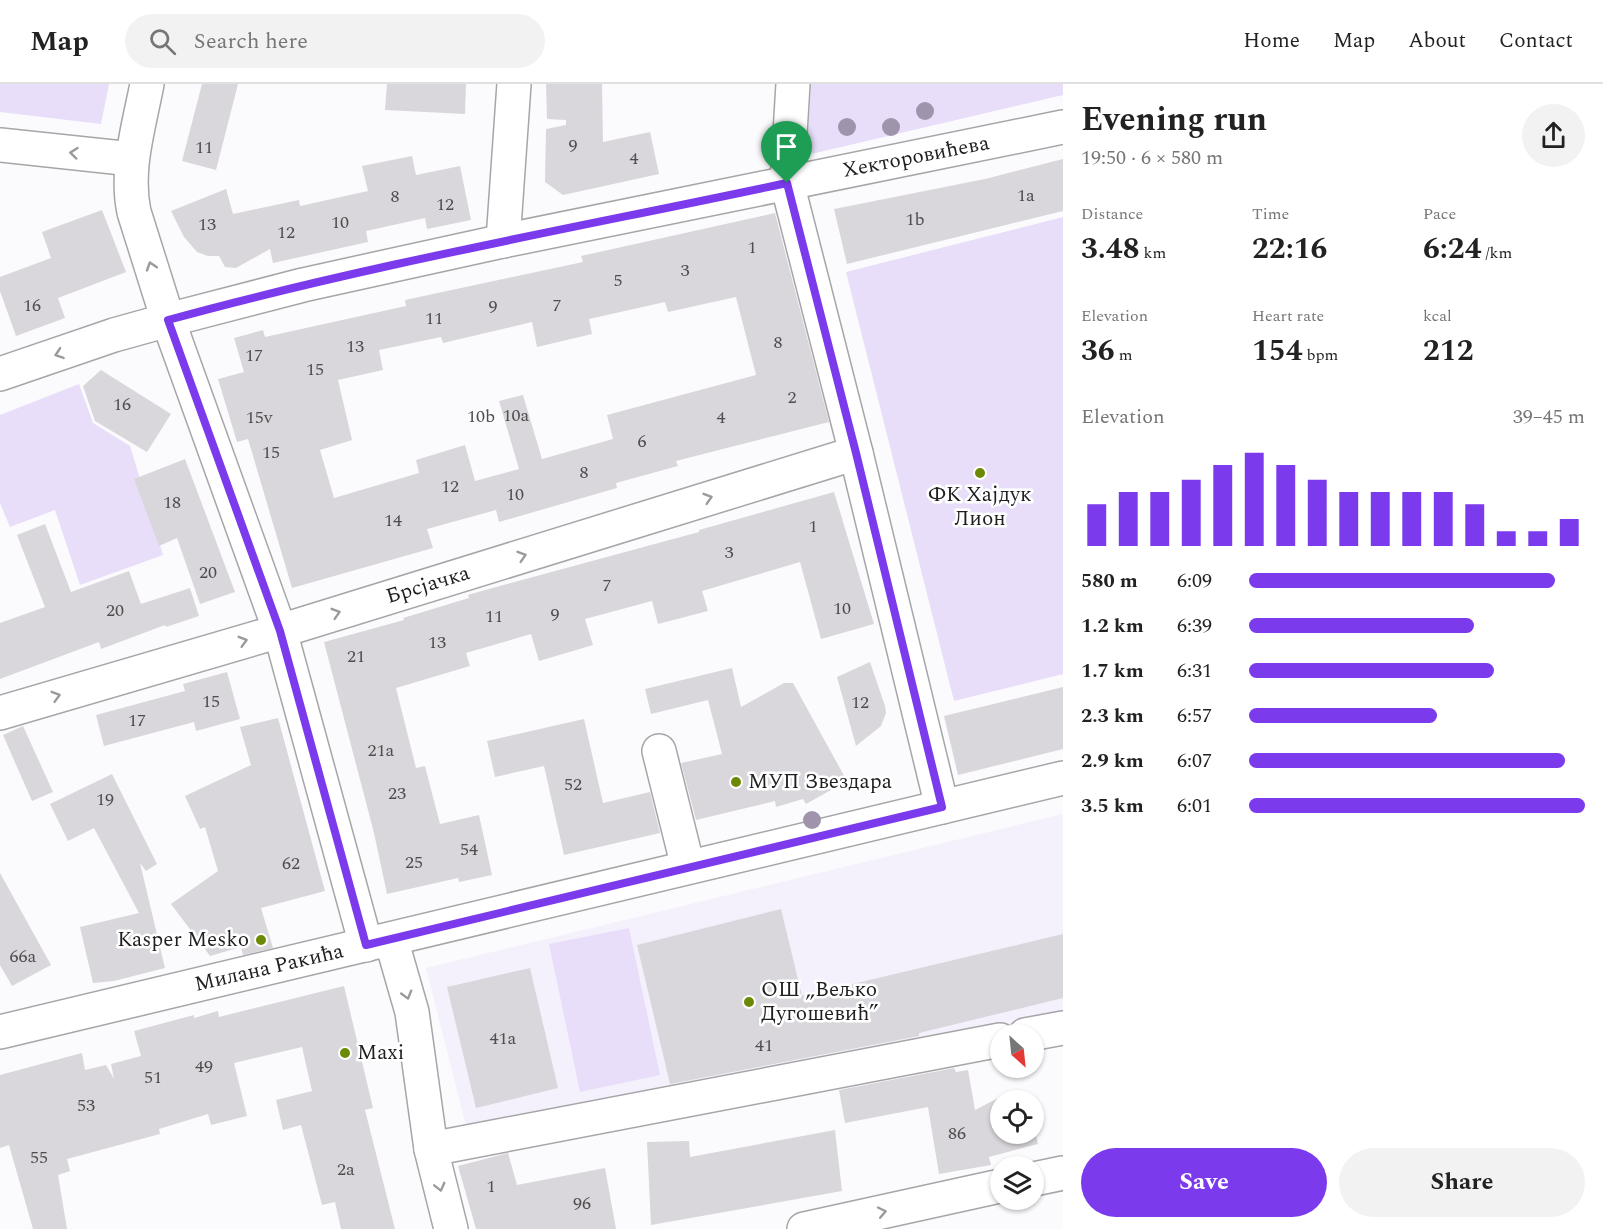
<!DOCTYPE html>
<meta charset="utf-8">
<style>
body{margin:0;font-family:Spectral,serif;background:#f2f2f2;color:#222;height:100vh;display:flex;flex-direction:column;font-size:22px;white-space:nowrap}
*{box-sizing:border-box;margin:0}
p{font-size:20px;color:#767676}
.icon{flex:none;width:33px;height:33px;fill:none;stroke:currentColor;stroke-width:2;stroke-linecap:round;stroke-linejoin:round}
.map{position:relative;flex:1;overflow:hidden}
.details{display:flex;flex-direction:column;background:#fff;width:540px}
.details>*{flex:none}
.needle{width:39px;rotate:153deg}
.buttons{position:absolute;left:990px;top:940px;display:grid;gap:12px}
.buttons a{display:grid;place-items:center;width:54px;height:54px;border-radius:50%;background:#fff;box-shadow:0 2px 4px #0004;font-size:30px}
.pin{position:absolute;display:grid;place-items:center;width:51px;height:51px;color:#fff;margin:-62px -26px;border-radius:50% 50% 50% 0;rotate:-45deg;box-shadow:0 0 6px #0007}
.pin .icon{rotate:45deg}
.round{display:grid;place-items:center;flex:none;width:63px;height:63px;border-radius:32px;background:#f2f2f2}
.head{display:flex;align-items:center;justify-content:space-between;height:102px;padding:0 18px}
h1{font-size:33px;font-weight:700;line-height:45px}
.metrics{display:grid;grid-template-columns:repeat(3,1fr);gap:9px;height:102px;padding:6px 18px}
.metrics div{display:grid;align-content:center}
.metrics b{font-size:30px;font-weight:700}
.metrics small{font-size:16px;font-weight:400}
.metrics p{font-size:16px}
.chart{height:168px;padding:12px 18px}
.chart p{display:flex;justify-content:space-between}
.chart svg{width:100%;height:108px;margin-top:6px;stroke:#7c3aed;stroke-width:6}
.button{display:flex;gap:12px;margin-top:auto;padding:12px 18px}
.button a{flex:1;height:69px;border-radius:36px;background:#7c3aed;color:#fff;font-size:24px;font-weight:700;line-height:69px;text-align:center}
.button a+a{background:#f2f2f2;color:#222}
ul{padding:0 18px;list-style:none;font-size:20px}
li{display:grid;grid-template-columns:96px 72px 1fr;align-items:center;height:45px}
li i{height:15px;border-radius:8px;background:#7c3aed}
header{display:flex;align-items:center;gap:36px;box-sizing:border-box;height:84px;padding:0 30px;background:#fff;border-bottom:2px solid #e0e0e0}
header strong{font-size:28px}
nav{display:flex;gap:33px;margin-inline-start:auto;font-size:21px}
.search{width:420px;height:54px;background:#f2f2f2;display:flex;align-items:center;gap:15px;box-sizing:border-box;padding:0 21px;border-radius:33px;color:#767676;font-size:22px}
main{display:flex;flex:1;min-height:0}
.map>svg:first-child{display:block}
.built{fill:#f5f1fc}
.green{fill:#e9def9}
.building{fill:#d9d7db;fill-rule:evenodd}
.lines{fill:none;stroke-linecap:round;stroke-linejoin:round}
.minor-casing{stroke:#a6a5a8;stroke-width:36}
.minor{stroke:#fff;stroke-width:33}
.tree{fill:#9f94ac}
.oneway{stroke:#9b9a9b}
.route-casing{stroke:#fff;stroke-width:12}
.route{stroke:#7c3aed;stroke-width:8}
.poi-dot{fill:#6b8904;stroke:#fff;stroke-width:2}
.labels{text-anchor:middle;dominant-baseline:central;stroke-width:5;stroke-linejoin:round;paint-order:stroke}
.number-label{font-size:18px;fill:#4e4d4f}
.street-label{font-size:21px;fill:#201f20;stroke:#fff}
.poi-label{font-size:21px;fill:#201f20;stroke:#fff;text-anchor:start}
</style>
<header>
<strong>Map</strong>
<div class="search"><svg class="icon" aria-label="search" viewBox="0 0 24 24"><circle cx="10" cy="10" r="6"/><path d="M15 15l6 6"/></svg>Search here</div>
<nav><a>Home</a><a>Map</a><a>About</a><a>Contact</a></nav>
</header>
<main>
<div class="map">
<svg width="1063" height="1145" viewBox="0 0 1063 1145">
<rect width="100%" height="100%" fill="#fbfafd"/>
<path class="built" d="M1063,730V956L1034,951L472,1066L426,884Z"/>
<g class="green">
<path d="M0,0H109L101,40L0,28Z"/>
<path d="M811,0H1063V11L807,71Z"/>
<path d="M1063,133V590L954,617L846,188Z"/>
<path d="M79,300L93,339L130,362L163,471L80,501L55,426L10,443L0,419V331Z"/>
<path d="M629,844L660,991L580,1008L549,860Z"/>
</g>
<g class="building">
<path d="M202,0H238L216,86L182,77Z"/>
<path d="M387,0H466L465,30L385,26Z"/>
<path d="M546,0H602L603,58L650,48L659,90L563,111L545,98L546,45L566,41V36L547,35Z"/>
<path d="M412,72L416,91L460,82L471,136L427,145L425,134L366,147L368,158L273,179L270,165L236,184L225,183L219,172H208L197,168L184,153L171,127L226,105L233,130L299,116L300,122L368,107L362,82Z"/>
<path d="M1063,75V127L847,180L834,125L985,95Z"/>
<path d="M102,126L126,188L58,214L65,234L16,252L0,207V193L51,174L42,148Z"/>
<path d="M775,129L829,338L676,377L678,382L616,399L617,404L499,438L496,426L427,445L433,464L292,504L248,355L237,358L218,295L244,288L234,254L263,246L265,253L406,222L405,216L583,178L581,172ZM736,213L756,291L607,331L613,355L542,375L523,311L499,317L519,385L475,397L465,361L416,376L419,389L334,414L320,366L352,356L338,296L383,286L379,266L441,253L443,259L532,238L537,263L592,250L589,235L665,218L668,228Z"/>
<path d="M101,286L171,330L147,368L95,337L83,302Z"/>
<path d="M185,375L235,508L200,520L177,454L159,462L134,395Z"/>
<path d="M834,408L874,540L821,555L800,478L702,507L708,527L658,540L652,517L585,535L593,561L539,577L531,550L466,569L470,582L396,604L416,684L425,682L440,740L479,731L492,791L459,798L458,794L387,810L374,749L324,558L404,536L403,534L469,514L468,511L485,506L699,448V446Z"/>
<path d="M45,440L71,508L129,487L141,520L190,504L199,532L166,543L165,541L101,565L99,558L0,595V539L45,523L17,451Z"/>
<path d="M870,578L885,622L886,629L881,642L856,662L837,593Z"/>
<path d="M732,584L741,623L784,599H793L847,697L806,720L803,715L776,723L775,717L696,736L681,679L722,670L708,616L651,630L645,605Z"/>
<path d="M227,588L240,635L196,647L194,638L104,662L96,631L185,607L183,600Z"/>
<path d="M1063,603V665L958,691L944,632Z"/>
<path d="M278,634L325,807L261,824L273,864L243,871L241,863L210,872L171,820L218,787L205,743L200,745L185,712L251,681L240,643Z"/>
<path d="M584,635L603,719L650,708L660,749L564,771L544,682L495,693L487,657Z"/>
<path d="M23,642L53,708L32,717L3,651Z"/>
<path d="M112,690L157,780L146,787L140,779L165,884L114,897L93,899L80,843L139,829L94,744L68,757L50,720Z"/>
<path d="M0,789L51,881L12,902L0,881Z"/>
<path d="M781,825L802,912L1063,850V914L919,949V952L670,1000L637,861Z"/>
<path d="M530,884L558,1004L476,1024L447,903Z"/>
<path d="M344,902L373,1024L365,1026L395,1145H341L335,1118L322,1121L301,1041L283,1046L276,1016L312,1007L302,963L234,979L247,1032L211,1041L208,1030L159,1045L160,1050L67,1075L70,1087L58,1091L67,1145H33L9,1061L0,1064V991L82,969L85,986L106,981L114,995L111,980L141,972L134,947L194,931V934L218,927L219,933Z"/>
<path d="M954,984L956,988L968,986L975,1026L1000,1013L1011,1017H1000V1050H1034V1042L1038,1060L989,1073L991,1081L939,1090L928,1023L845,1039L839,1006Z"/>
<path d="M835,1046L842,1107L651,1141L647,1058L689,1057L690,1073Z"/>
<path d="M508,1069L517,1101L605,1084L616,1145H476L458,1082Z"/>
</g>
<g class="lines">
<defs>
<g id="minor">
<path d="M147,0C139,42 125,86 134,128L168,236L280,547L366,861"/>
<path d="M793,0L787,99L856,369L942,723"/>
<path d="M0,61L132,75"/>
<path d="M503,157L514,0"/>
<path d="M0,290L114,251L168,236L303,201L503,157L1063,43"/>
<path d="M0,629L280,547L856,369"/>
<path d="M659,667L688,783"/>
<path d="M391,855L412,928L431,1065L451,1145"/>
<path d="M0,948L1063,694"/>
<path d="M1025,951L1063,944"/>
<path d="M431,1065L1000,956"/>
<path d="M1034,1095L1063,1089"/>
<path d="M804,1145L1000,1102"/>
</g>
</defs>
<use href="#minor" class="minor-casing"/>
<use href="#minor" class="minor"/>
</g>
<g class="tree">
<circle cx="925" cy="27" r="9"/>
<circle cx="847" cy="43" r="9"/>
<circle cx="891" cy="43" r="9"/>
<circle cx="812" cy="736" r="9"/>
</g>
<defs><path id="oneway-chevron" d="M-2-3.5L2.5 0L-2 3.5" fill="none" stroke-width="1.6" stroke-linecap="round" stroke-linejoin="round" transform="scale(1.5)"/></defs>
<g class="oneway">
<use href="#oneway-chevron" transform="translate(74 69) rotate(-174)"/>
<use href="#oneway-chevron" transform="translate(151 182) rotate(-108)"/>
<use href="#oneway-chevron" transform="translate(59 270) rotate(161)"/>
<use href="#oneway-chevron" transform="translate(708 414) rotate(-17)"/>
<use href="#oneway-chevron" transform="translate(522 472) rotate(-17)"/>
<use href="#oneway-chevron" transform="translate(336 529) rotate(-17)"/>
<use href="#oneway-chevron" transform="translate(243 557) rotate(-16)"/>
<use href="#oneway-chevron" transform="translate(56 612) rotate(-16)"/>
<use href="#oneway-chevron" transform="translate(407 911) rotate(74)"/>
<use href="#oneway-chevron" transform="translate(440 1103) rotate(76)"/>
<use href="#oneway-chevron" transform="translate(882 1128) rotate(-12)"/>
</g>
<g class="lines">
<defs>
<path id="route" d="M787,99L856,369L942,723L366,861L280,547L168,236C372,180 580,143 787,99Z"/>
</defs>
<use href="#route" class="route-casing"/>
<use href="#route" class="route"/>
</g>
<g class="poi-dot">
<circle cx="980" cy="389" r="6"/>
<circle cx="736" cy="698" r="6"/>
<circle cx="261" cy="856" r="6"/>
<circle cx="749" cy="918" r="6"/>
<circle cx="345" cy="969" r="6"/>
</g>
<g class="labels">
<g class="number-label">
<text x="573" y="61">9</text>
<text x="204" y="63">11</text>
<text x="634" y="74">4</text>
<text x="1026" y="111">1a</text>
<text x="395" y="112">8</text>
<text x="445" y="120">12</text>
<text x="915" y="135">1b</text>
<text x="340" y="138">10</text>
<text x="207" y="140">13</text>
<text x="286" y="148">12</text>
<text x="752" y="163">1</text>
<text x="685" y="186">3</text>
<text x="618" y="196">5</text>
<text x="32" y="221">16</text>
<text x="557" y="221">7</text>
<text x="493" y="222">9</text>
<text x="434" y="234">11</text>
<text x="778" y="258">8</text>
<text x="355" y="262">13</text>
<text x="254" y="271">17</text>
<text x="315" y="285">15</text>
<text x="792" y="313">2</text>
<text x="122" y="320">16</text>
<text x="516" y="331">10a</text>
<text x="481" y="332">10b</text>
<text x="259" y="333">15v</text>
<text x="721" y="333">4</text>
<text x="642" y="357">6</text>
<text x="271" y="368">15</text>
<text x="584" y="388">8</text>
<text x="450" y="402">12</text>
<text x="515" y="410">10</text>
<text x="172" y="418">18</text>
<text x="393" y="436">14</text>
<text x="813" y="442">1</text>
<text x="729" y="468">3</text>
<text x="208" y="488">20</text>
<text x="607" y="501">7</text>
<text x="842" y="524">10</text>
<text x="115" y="526">20</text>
<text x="555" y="530">9</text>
<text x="494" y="532">11</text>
<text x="437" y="558">13</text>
<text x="356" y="572">21</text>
<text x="211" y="617">15</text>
<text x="860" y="618">12</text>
<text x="137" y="636">17</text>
<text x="381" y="666">21a</text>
<text x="573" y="700">52</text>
<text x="397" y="709">23</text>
<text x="105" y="715">19</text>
<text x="469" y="765">54</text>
<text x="414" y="778">25</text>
<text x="291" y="779">62</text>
<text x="23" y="872">66a</text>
<text x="503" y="954">41a</text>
<text x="764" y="961">41</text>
<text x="204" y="982">49</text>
<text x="153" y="993">51</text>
<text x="86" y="1021">53</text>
<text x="957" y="1049">86</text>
<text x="39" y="1073">55</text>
<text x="346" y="1085">2a</text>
<text x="491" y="1102">1</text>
<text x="582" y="1119">96</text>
</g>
<g class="street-label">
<text transform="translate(916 73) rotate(-11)">Хекторовићева</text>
<text transform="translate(428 501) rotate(-17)">Брсјачка</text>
<text transform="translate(269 884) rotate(-13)">Милана Ракића</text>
</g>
<g class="poi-label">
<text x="980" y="411" text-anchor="middle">ФК Хајдук<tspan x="980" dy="24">Лион</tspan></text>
<text x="748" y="698">МУП Звездара</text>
<text x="249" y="856" text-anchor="end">Kasper Mesko</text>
<text x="761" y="906">ОШ „Вељко<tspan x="761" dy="24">Дугошевић”</tspan></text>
<text x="357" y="969">Maxi</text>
</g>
</g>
</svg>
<div class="buttons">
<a><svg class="needle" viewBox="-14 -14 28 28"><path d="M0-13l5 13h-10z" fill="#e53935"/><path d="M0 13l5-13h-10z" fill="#767676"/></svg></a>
<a><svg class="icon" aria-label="locate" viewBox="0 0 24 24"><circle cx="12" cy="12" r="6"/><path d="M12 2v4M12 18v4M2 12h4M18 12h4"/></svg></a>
<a><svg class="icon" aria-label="layers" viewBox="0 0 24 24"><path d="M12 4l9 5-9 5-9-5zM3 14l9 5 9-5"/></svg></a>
</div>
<div class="pin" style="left:787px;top:99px;background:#1e9e55"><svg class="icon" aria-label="arrive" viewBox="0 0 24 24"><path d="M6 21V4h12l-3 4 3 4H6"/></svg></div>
</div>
<section class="details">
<div class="head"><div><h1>Evening run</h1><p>19:50 · 6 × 580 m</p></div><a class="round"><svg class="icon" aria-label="share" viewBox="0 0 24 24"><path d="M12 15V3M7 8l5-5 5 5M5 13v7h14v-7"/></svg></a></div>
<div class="metrics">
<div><p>Distance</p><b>3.48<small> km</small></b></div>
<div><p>Time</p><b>22:16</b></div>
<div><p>Pace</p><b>6:24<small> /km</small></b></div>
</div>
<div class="metrics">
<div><p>Elevation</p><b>36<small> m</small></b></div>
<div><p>Heart rate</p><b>154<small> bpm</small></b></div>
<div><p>kcal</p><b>212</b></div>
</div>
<div class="chart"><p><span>Elevation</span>39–45 m</p>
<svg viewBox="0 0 160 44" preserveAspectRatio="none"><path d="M5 44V27M15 44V22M25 44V22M35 44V17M45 44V11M55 44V6M65 44V11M75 44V17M85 44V22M95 44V22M105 44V22M115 44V22M125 44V27M135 44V38M145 44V38M155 44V33"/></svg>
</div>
<ul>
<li><b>580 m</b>6:09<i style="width:91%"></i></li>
<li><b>1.2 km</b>6:39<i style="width:67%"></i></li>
<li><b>1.7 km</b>6:31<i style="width:73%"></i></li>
<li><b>2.3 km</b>6:57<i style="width:56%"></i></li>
<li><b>2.9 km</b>6:07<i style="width:94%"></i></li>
<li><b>3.5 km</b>6:01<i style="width:100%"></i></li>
</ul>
<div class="button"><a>Save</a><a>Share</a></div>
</section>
</main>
